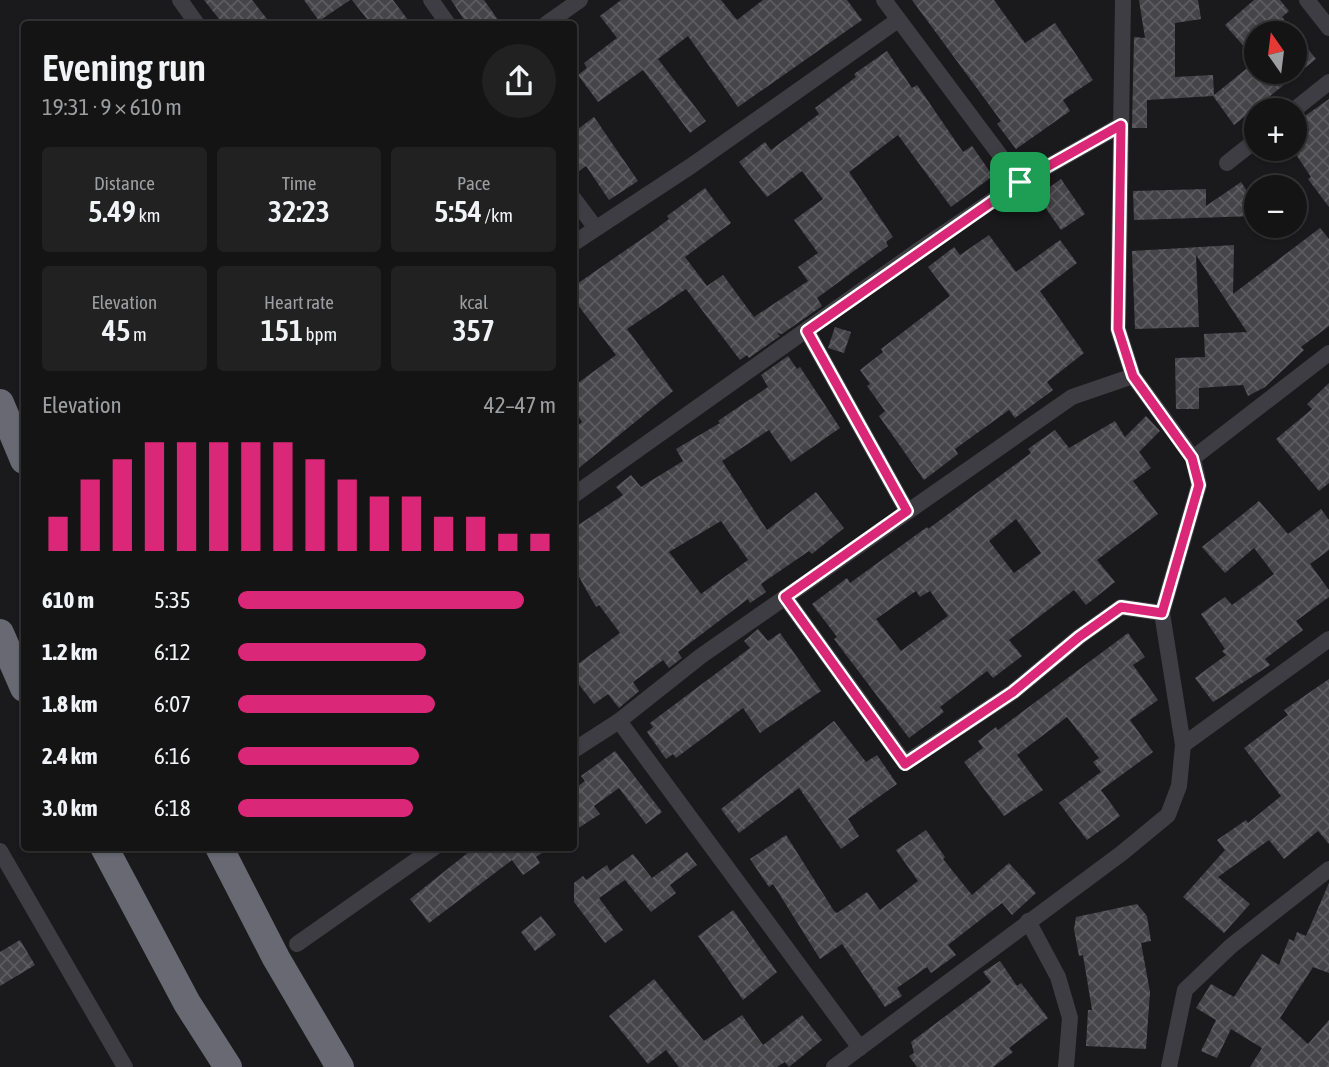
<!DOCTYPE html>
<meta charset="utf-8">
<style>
body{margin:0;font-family:"Asap Condensed",sans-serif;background:#212122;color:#f1f3f6;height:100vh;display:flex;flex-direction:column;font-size:26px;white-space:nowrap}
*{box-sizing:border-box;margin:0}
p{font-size:23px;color:#9d9ea0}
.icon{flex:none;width:38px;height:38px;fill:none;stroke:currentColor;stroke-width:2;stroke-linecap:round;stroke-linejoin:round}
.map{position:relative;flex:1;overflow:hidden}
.side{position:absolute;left:21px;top:21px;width:556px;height:830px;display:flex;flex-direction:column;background:#141415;border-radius:7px;box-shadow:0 2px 5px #0004,0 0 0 2px #333334}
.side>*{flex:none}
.needle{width:46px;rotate:346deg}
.controls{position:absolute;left:1244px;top:21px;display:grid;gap:14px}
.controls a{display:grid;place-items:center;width:63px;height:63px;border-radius:50%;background:#141415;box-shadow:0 2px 5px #0004,0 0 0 2px #333334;font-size:35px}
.pin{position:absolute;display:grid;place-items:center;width:60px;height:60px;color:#fff;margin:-30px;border-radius:14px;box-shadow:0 4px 10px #0006}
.round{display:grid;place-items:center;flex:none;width:74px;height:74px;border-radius:37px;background:#212122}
.overview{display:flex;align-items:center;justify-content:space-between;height:119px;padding:0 21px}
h1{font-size:38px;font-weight:600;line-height:52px}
.metrics{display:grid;grid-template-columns:repeat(3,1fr);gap:10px;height:119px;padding:7px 21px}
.metrics div{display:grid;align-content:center;border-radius:7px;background:#212122;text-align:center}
.metrics b{font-size:30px;font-weight:600}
.metrics small{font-size:19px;font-weight:400}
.metrics p{font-size:19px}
.chart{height:196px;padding:14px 21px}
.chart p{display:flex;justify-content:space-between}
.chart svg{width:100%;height:126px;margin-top:7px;stroke:#db2777;stroke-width:6}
ul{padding:0 21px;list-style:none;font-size:23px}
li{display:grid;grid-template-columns:112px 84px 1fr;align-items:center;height:52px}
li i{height:18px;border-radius:9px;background:#db2777}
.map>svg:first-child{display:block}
.building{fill:url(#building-cross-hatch);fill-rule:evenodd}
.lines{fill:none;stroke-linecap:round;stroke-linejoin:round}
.minor{stroke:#3d3d43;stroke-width:16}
.motorway{stroke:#686972;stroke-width:28}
.route-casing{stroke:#fff;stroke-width:14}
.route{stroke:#db2777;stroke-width:9}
</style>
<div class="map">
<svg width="1329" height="1067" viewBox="0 0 1329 1067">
<defs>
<pattern id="building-cross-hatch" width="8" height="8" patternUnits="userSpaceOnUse" patternTransform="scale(1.75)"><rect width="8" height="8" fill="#454549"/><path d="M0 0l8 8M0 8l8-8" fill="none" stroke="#5d5d61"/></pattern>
</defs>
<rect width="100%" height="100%" fill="#1a1a1c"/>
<g class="building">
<path d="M204,0H252L271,24H223Z"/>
<path d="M304,0H350L319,21Z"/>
<path d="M352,0H393L411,24H371Z"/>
<path d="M451,0H484L501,24H467Z"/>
<path d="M621,0H721L737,20L763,0H847L862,20L738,107L688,36L658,59L706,121L690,133L643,70L598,102L578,75L587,68L584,63L617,38L600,16Z"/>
<path d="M912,0H994L1025,43L1055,23L1093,80L1063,100L1070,111L1016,149L997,124L1001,121Z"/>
<path d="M1139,0H1198L1201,19L1175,23V77L1213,75L1214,95L1256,61V72H1295V33H1256V60L1225,25L1254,0H1280L1289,11L1282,17L1316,59L1234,125L1213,96L1147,100V128H1132L1134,37L1145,38Z"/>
<path d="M887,51L912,88L917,85L963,152L972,146L993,176L951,207L898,135L849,172L893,237L886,242L888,246L817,298L822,306L782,334L777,333L780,336L749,358L747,355L740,360L686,289L627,329L673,391L574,472V429L582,422L574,410V386L616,355L574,300V286L649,234L669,219L667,216L705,188L731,223L685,257L707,286L723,275L754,317L808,281L798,267L818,253L794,220L823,199L802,171L767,197L739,162L765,142L771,150L819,114L815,108L856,77L854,74Z"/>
<path d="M1329,99V207L1308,179L1311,177L1295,153V123Z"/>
<path d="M594,117L638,181L609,200L586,166L574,175V132Z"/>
<path d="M1061,179L1085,214L1061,230L1037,196Z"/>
<path d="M1241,182L1256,205V216L1134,220L1133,191L1206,189V206Z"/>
<path d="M1320,228L1329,239V326L1301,347L1304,350L1265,387L1248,396L1243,385L1199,388V409H1176L1175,358L1205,357L1204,334L1247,332L1196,255L1199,327L1135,329L1132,251L1234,245L1233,294Z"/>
<path d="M989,235L1016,272L1060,240L1077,263L1040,291L1084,353L1047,382L1053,390L1015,418L1009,410L955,449L958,454L924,480L879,416L885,411L867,386L870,384L860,370L883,352L881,349L950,296L928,267L954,247L960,255Z"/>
<path d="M835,327L851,332L844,353L828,348Z"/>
<path d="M788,356L797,369L800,367L840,428L791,462L769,430L722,461L767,530L816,492L844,528L812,554L809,551L761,584L766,592L750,603L748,599L678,652L682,658L669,668L663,660L633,682L639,691L619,708L608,694L594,704L574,678V667L620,633L599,605L596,607L574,568V528L623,495L616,487L631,475L641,487L683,461L676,449L720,423L718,421L768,387L761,375ZM721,521L748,560L701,594L669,552Z"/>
<path d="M1329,383V483L1319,491L1276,439L1312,409L1307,404Z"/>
<path d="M1146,416L1160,431L1139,452L1151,468L1133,481L1158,514L1097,560L1115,582L1086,605L1074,590L1009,640L1022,656L993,678L987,671L940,707L944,712L909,738L834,639L837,637L812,604L847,578L850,583L927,527L928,529L1031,453L1028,449L1055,430L1069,448L1115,421L1125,437ZM1016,519L1041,553L1014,573L989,541ZM916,591L920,597L930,591L948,616L901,651L876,619Z"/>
<path d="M1259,501L1288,534L1321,509L1329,520V550L1310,564L1329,590V597L1296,621L1303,630L1265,659L1270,665L1213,702L1195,678L1226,655L1222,651L1225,649L1201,614L1225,597L1232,605L1274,574L1254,548L1225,573L1202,547Z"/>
<path d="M758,629L768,641L780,633L821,691L760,733L743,708L676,758L673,754L666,759L647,732L653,727L650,723L750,648L744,641Z"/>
<path d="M1128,633L1145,657L1133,665L1158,700L1130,720L1153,752L1101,790L1120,816L1087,840L1059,803L1101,772L1093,762L1099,758L1067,717L1017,755L1043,790L1004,816L964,762L983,748L978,741L996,727L998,730Z"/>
<path d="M1329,679V844L1318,831L1284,859L1269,840L1218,877L1250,904L1224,933L1183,897L1225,850L1217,840L1246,820L1248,823L1281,796L1244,748L1288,715L1284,710Z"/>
<path d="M834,721L866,762L877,755L897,784L848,819L859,836L841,849L799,788L739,833L721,809Z"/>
<path d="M615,751L662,812L646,824L619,788L594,806L600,814L574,831V789L585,781L581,776Z"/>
<path d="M926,830L945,857L943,859L972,895L1009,863L1036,893L1012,915L1002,903L948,945L956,955L931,973L927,967L897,988L902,996L885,1007L842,944L820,959L773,884L769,887L750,859L786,835L834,911L837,913L867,892L880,910L918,881L896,850Z"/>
<path d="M475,847H551L536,857L540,863L523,875L512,860L429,923L410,899Z"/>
<path d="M687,852L697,865L670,885L676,893L651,912L625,880L599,898L623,930L605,943L574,902V883L583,876L586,880L607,865L610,871L633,854L652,878Z"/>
<path d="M1329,883V973L1313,967L1280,1018L1308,1044L1329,1020V1067H1250L1262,1048L1231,1029L1217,1058L1201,1051L1216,1020L1196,1008L1211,984L1234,997L1262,954L1279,965L1289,939L1294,941L1297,932L1306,936Z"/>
<path d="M1137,904L1147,916L1151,941L1141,943L1150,992L1146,1049L1086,1046L1088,1010H1092L1083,955L1079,956L1074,929L1076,917Z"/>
<path d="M733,910L777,972L743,1000L698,936Z"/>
<path d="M541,916L556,935L535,951L521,932Z"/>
<path d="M20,940L35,965L0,986V952Z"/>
<path d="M1000,961L1017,986L1021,983L1048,1018L1009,1048L1013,1052L993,1067H917L909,1056L914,1053L911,1042L991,982L983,972Z"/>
<path d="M654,979L704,1041L742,1015L763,1045L802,1015L822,1040L789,1067L785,1062L777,1067H679L666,1050L648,1064L609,1016Z"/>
</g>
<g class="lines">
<g class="minor">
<path d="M180,0L197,24"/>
<path d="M431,0L448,24"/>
<path d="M884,0L1020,182"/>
<path d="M1307,0L1329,28"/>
<path d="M546,24L580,0"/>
<path d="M1294,110L1329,82"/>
<path d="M1227,163L1256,140"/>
<path d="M574,199L595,227"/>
<path d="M574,243L691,166L898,20"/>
<path d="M807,331L907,511"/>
<path d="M1193,458L1329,353"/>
<path d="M574,495L916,252L1020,182L1121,125"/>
<path d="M785,597L905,763L1013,692L1079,637L1121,607L1162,613"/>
<path d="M619,721L860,1048"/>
<path d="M1183,745L1329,639"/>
<path d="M574,750L619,721L701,656L1072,397L1133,376"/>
<path d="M0,851L125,1067"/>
<path d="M1028,921L1058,977L1070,1018L1066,1067"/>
<path d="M297,944L435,847"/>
<path d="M834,1067L1122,853L1168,815L1179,786L1183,745L1162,613L1199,485L1193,458L1133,376L1118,329L1123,0"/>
<path d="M1169,1067L1185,990L1231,946L1329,869"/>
</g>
<g class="motorway">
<path d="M0,403L24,460"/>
<path d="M0,633L24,688"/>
<path d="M104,847L187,1003L228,1067"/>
<path d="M219,847L276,958L340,1067"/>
</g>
</g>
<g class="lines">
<defs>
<path id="route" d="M1121,125L1118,329L1133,376L1192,458L1199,485L1162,613L1121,607L1079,637L1013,692L905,764L785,597L907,511L807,331L1020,182Z"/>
</defs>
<use href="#route" class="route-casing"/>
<use href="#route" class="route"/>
</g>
</svg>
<div class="controls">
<a><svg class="needle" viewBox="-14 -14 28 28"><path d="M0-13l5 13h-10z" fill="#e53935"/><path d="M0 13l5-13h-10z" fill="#9d9ea0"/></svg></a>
<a>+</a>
<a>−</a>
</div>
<div class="pin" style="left:1020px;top:182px;background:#1e9e55"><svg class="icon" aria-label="arrive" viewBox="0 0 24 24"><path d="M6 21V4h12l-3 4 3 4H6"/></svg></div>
<section class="side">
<div class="overview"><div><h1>Evening run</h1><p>19:31 · 9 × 610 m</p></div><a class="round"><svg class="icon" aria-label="share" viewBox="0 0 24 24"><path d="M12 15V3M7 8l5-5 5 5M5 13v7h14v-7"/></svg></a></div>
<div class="metrics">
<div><p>Distance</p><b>5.49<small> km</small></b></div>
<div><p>Time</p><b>32:23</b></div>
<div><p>Pace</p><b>5:54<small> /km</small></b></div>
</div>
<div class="metrics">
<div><p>Elevation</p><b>45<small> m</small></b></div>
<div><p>Heart rate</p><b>151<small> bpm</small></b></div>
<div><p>kcal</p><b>357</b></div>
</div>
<div class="chart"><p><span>Elevation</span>42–47 m</p>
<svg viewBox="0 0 160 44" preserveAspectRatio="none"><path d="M5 44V32M15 44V19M25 44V12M35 44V6M45 44V6M55 44V6M65 44V6M75 44V6M85 44V12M95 44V19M105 44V25M115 44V25M125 44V32M135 44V32M145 44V38M155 44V38"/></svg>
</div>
<ul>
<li><b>610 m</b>5:35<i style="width:90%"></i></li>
<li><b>1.2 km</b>6:12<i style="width:59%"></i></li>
<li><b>1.8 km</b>6:07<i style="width:62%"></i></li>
<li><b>2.4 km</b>6:16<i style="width:57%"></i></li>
<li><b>3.0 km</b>6:18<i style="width:55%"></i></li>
</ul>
</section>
</div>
